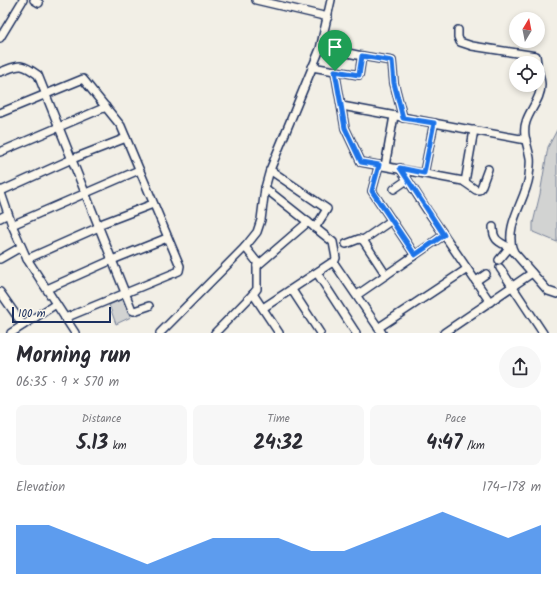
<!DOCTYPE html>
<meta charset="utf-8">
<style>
body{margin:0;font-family:Kalam,sans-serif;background:#f7f7f7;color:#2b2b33;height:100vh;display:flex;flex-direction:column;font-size:15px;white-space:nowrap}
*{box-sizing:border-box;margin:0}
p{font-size:13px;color:#7c7c81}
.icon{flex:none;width:22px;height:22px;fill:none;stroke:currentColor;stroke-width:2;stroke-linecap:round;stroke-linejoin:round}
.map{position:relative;height:333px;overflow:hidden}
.drawer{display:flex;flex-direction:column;background:#fff;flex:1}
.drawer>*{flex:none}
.needle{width:26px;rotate:10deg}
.fabs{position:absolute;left:509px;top:12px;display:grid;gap:8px}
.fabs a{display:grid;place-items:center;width:36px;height:36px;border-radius:50%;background:#fff;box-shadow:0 2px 6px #0003;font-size:20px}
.scale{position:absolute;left:12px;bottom:10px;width:99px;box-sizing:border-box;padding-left:4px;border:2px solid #1b2f5e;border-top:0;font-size:11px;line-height:14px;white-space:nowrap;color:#1b2f5e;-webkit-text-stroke:3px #fbf7ec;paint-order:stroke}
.pin{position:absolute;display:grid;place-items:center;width:34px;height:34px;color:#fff;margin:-41px -17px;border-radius:50% 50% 50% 0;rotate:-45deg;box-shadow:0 0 4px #0007}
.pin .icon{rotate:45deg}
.round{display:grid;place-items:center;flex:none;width:42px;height:42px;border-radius:21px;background:#f7f7f7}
.summary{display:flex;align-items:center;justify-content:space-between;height:68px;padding:0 16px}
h1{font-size:22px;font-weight:700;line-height:30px}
.figures{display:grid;grid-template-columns:repeat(3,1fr);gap:6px;height:68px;padding:4px 16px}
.figures div{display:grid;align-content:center;border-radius:8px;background:#f7f7f7;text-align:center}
.figures b{font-size:20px;font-weight:700}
.figures small{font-size:11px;font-weight:400}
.figures p{font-size:11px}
.chart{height:112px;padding:8px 16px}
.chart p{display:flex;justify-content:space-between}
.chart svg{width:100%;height:72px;margin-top:4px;fill:#1a73e8;opacity:.7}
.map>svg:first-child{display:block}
.green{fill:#d2d3d2;stroke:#768198}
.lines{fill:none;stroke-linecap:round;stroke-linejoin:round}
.minor-casing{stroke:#1b2f5e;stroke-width:10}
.minor{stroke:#fbf7ec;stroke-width:7}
.route-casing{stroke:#fff;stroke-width:8}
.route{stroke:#1a73e8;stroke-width:5}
</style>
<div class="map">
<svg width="557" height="333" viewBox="0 0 557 333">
<rect width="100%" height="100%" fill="#f2efe6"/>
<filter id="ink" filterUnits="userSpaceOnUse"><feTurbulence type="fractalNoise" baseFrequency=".025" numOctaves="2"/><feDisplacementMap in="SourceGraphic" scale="8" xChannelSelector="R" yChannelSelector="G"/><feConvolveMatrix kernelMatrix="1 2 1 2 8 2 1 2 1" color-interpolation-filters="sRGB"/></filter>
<g filter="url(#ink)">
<g class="green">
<path d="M557,130V242L533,232V223L540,194L548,147Z"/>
<path d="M123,299L131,317L116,324L109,305Z"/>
</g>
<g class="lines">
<defs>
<g id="minor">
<path d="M34,0L39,3"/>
<path d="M256,0L328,17"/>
<path d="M458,30V37L460,42L472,46L536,56L537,63"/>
<path d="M0,38L23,0"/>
<path d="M348,53L362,56"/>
<path d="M312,67L335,71L345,128L361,162L463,181L476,190H479L481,188L488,169"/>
<path d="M538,70C539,74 541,80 541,85C541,99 530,109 526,122C522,134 528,146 530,158C531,164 529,171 529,177C525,202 504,225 513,251L548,291L557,294"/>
<path d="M335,71L359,75L362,56L392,61L394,83L403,118"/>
<path d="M0,72C20,65 20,62 38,75L132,310L134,311L149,306"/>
<path d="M342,106L526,140"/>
<path d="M0,113L83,79L121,126L180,266L179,271L65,318"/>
<path d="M0,152L106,107"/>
<path d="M379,165L372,191L415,255"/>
<path d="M385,166L394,116"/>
<path d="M400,168L427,210L490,302"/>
<path d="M270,170L327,209L315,228"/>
<path d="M424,173L434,123"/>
<path d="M465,182L474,130"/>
<path d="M265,188L333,242L336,258L334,263L382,333"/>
<path d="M394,189L407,180"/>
<path d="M0,190L12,225L27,259L75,333"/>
<path d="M1,191L72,159L126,138"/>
<path d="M0,218L8,214"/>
<path d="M12,225L139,170"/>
<path d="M98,225L153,204"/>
<path d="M493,227C493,243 502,242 513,250"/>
<path d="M346,244L359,239L363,240"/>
<path d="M0,259L21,247"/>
<path d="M27,259L99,227"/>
<path d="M499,260L509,248"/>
<path d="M257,266L308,222"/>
<path d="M500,268L543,333"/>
<path d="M317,273L356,333"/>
<path d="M386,275L363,240L392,220"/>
<path d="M476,281L486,274"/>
<path d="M47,289L112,260L167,238"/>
<path d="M292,290L320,333"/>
<path d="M0,292L23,325"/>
<path d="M253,294L279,333"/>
<path d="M357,295L444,235"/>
<path d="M263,308L331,263H334"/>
<path d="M378,328L467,269"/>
<path d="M11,333L56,304"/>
<path d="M160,333L245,247L257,232L261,220L265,188L270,170L320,49L331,0"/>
<path d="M215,333L253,294L257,289V262L245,247"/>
<path d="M444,333L532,273"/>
</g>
</defs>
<use href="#minor" class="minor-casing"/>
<use href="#minor" class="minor"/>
</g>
</g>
<g class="lines" filter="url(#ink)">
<defs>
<path id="route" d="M362,56L392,61L394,83L403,118L434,123L424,173L400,168L444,235L415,255L372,191L379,165L361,162L345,128L335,71L359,75Z"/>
</defs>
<use href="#route" class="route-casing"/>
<use href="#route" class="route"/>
</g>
</svg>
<div class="fabs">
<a><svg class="needle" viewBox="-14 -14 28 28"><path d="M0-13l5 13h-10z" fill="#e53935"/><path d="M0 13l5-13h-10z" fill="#7c7c81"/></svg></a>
<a><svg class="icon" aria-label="locate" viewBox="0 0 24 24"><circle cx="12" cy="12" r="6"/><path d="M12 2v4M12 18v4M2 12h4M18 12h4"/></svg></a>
</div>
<div class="scale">100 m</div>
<div class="pin" style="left:335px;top:71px;background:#1e9e55"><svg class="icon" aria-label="arrive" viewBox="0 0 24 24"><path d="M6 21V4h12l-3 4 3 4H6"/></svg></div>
</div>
<section class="drawer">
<div class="summary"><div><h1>Morning run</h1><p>06:35 · 9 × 570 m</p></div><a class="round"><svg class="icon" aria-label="share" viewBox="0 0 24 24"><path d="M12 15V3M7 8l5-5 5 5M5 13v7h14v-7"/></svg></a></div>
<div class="figures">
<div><p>Distance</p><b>5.13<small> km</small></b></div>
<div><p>Time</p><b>24:32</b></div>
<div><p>Pace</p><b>4:47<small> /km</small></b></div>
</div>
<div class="chart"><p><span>Elevation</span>174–178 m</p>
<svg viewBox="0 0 160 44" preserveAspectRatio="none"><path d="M0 44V14L10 14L20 22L30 30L40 38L50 30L60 22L70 22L80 22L90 30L100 30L110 22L120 14L130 6L140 14L150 22L160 14V44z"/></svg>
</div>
</section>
